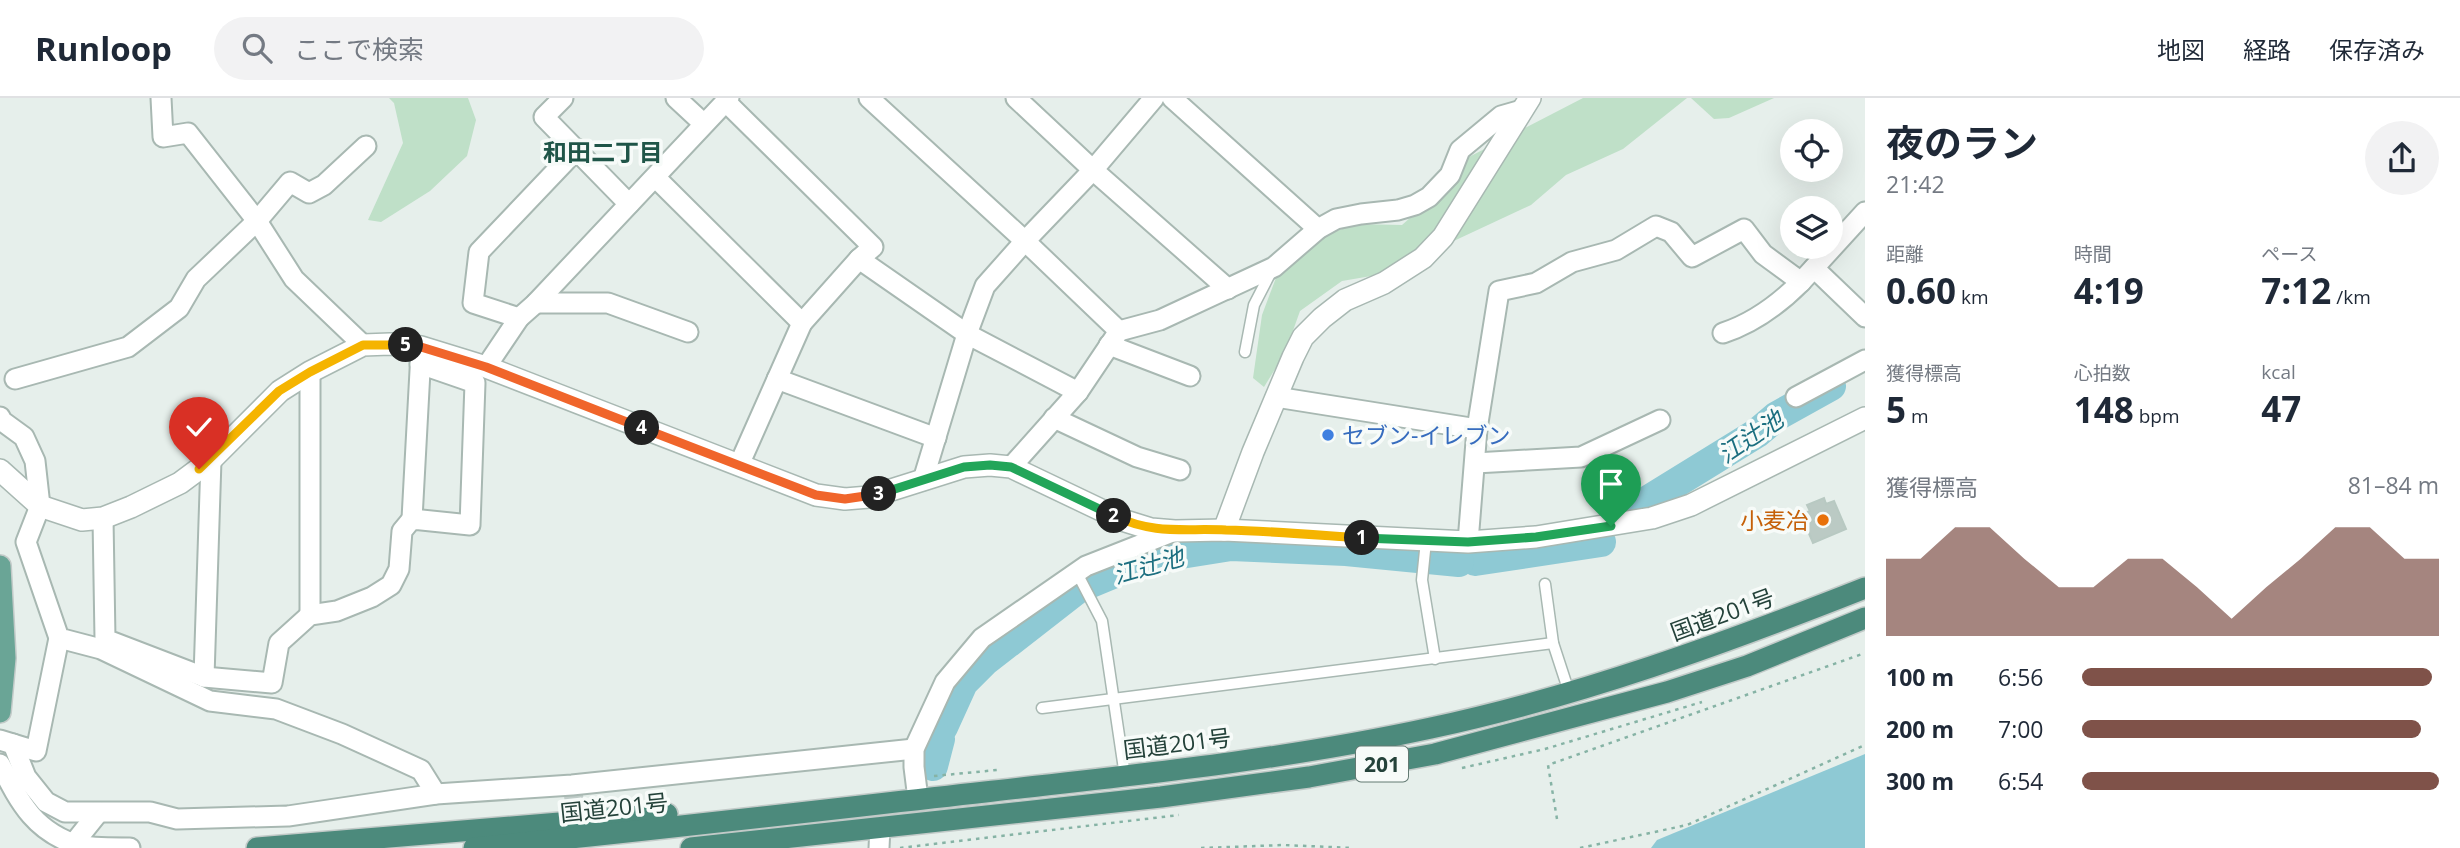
<!DOCTYPE html>
<html lang="ja">
<meta charset="utf-8">
<style>
body{margin:0;font-family:"Open Sans","Noto Sans JP",sans-serif;background:#f2f2f3;color:#1f2937;height:100vh;display:flex;flex-direction:column;font-size:26px;white-space:nowrap}
*{box-sizing:border-box;margin:0}
p{font-size:23px;color:#747a83}
.icon{flex:none;width:38px;height:38px;fill:none;stroke:currentColor;stroke-width:2;stroke-linecap:round;stroke-linejoin:round}
.map{position:relative;flex:1;overflow:hidden}
.side{display:flex;flex-direction:column;background:#fff;width:595px}
.side>*{flex:none}
.buttons{position:absolute;left:1780px;top:21px;display:grid;gap:14px}
.buttons a{display:grid;place-items:center;width:63px;height:63px;border-radius:50%;background:#fff;box-shadow:0 7px 28px #0002;font-size:35px}
.pin{position:absolute;display:grid;place-items:center;width:60px;height:60px;color:#fff;margin:-72px -30px;border-radius:50% 50% 50% 0;rotate:-45deg;box-shadow:0 0 7px #0007}
.pin .icon{rotate:45deg}
.km{position:absolute;width:35px;height:35px;margin:-18px;border-radius:50%;background:#222;color:#fff;font-size:19px;line-height:35px;text-align:center}
.round{display:grid;place-items:center;flex:none;width:74px;height:74px;border-radius:37px;background:#f2f2f3}
.overview{display:flex;align-items:center;justify-content:space-between;height:119px;padding:0 21px}
h1{font-size:38px;font-weight:700;line-height:52px}
.figures{display:grid;grid-template-columns:repeat(3,1fr);gap:10px;height:119px;padding:7px 21px}
.figures div{display:grid;align-content:center}
.figures b{font-size:35px;font-weight:700}
.figures small{font-size:19px;font-weight:400}
.figures p{font-size:19px}
.chart{height:196px;padding:14px 21px}
.chart p{display:flex;justify-content:space-between}
.chart svg{width:100%;height:126px;margin-top:7px;fill:#7f5249;opacity:.7}
ul{padding:0 21px;list-style:none;font-size:23px}
li{display:grid;grid-template-columns:112px 84px 1fr;align-items:center;height:52px}
li i{height:18px;border-radius:9px;background:#7f5249}
header{display:flex;align-items:center;gap:42px;box-sizing:border-box;height:98px;padding:0 35px;background:#fff;border-bottom:2px solid #e0e1e3}
header strong{font-size:33px}
nav{display:flex;gap:38px;margin-inline-start:auto;font-size:24px}
.search{width:490px;height:63px;background:#f2f2f3;display:flex;align-items:center;gap:18px;box-sizing:border-box;padding:0 24px;border-radius:38px;color:#747a83;font-size:26px}
main{display:flex;flex:1;min-height:0}
.map>svg:first-child{display:block}
.green{fill:#bfe0c8}
.water{fill:#8ec9d4}
.lines{fill:none;stroke-linecap:round;stroke-linejoin:round}
.river{stroke:#8ec9d4;stroke-width:30}
.building{fill:#bbcac4;stroke:#b8c9c2;stroke-width:2}
.minor-tunnel{stroke:#bfccc8;stroke-width:19;stroke-dasharray:19 10;stroke-linecap:butt}
.service-casing{stroke:#a8b8b2;stroke-width:13}
.minor-casing{stroke:#a8b8b2;stroke-width:23}
.tertiary-casing{stroke:#a8b8b2;stroke-width:24}
.primary-casing{stroke:#c2cac8;stroke-width:24}
.trunk-casing{stroke:#c2cac8;stroke-width:24}
.path{stroke:#86b3a5;stroke-width:2.5;stroke-dasharray:3.5 5;stroke-linecap:butt}
.service{stroke:#fff;stroke-width:10}
.minor{stroke:#fff;stroke-width:19}
.tertiary{stroke:#fff;stroke-width:21}
.primary{stroke:#6aa596;stroke-width:21}
.trunk{stroke:#4c8a7c;stroke-width:21}
.split-1-casing{stroke:#fff;stroke-width:14}
.split-2-casing{stroke:#fff;stroke-width:14}
.split-3-casing{stroke:#fff;stroke-width:14}
.split-4-casing{stroke:#fff;stroke-width:14}
.split-5-casing{stroke:#fff;stroke-width:14}
.split-6-casing{stroke:#fff;stroke-width:14}
.split-1{stroke:#22a559;stroke-width:9}
.split-2{stroke:#f5b400;stroke-width:9}
.split-3{stroke:#22a559;stroke-width:9}
.split-4{stroke:#f0652b;stroke-width:9}
.split-5{stroke:#f0652b;stroke-width:9}
.split-6{stroke:#f5b400;stroke-width:9}
.shop-dot{fill:#3f7fe0;stroke:#f7fbf9;stroke-width:2.5}
.food-dot{fill:#e8710a;stroke:#f7fbf9;stroke-width:2.5}
.labels{text-anchor:middle;dominant-baseline:central;stroke-width:7;stroke-linejoin:round;paint-order:stroke}
.shield{fill:#f7fbf9;stroke:#637a73;stroke-width:2}
.shield-label{font-size:21px;font-weight:bold;fill:#24423a}
.shop-label{font-size:23px;fill:#366cbe;stroke:#f7fbf9;text-anchor:start}
.food-label{font-size:23px;fill:#c56008;stroke:#f7fbf9;text-anchor:end}
.street-label{font-size:23px;fill:#24423a;stroke:#f7fbf9}
.neighbourhood-label{font-size:24px;font-weight:bold;fill:#1f5548;stroke:#f7fbf9}
.water-label{font-size:24px;font-style:italic;fill:#1c6f80;stroke:#f7fbf9}
</style>
<header>
<strong>Runloop</strong>
<div class="search"><svg class="icon" aria-label="search" viewBox="0 0 24 24"><circle cx="10" cy="10" r="6"/><path d="M15 15l6 6"/></svg>ここで検索</div>
<nav><a>地図</a><a>経路</a><a>保存済み</a></nav>
</header>
<main>
<div class="map">
<svg width="1865" height="750" viewBox="0 0 1865 750">
<rect width="100%" height="100%" fill="#e6efeb"/>
<g class="green">
<path d="M389,0H468L476,22L467,58L430,93L381,124L368,122L403,45L394,5Z"/>
<path d="M1583,0H1687L1623,51L1566,77L1531,107L1383,176L1342,183L1300,213L1285,255L1264,289L1253,280L1262,217L1277,177L1312,142L1356,126L1402,127L1438,95L1467,60Z"/>
<path d="M1691,0H1774L1729,20L1714,21Z"/>
</g>
<path class="water" d="M1865,656V750H1651L1657,742Z"/>
<g class="lines">
<g class="river">
<path d="M1637,409L1757,335L1777,318L1831,288"/>
<path d="M1475,463L1601,444"/>
<path d="M943,629L963,585L985,563L1079,490L1120,473L1162,459L1231,448L1346,453L1459,464"/>
<path d="M933,668L940,641"/>
</g>
</g>
<path class="building" d="M1824,400L1826,406L1834,403L1846,431L1813,445L1801,417L1810,413L1807,407Z"/>
<g class="lines">
<path class="minor-tunnel" d="M572,687L581,750"/>
<defs>
<g id="service">
<path d="M1245,254L1254,207L1272,172"/>
<path d="M1426,443L1422,482L1435,561"/>
<path d="M1077,475L1102,523L1125,678"/>
<path d="M1545,486L1553,545L1569,594"/>
<path d="M1042,610L1553,545"/>
</g>
<g id="minor">
<path d="M161,0L163,39L188,35L257,123L294,181L363,247"/>
<path d="M563,0L544,19L629,106"/>
<path d="M676,0L704,26"/>
<path d="M869,0L1025,143L1119,233"/>
<path d="M1016,0L1093,72L1228,191"/>
<path d="M1172,0L1318,131"/>
<path d="M726,4L873,149L859,161L802,225L739,367"/>
<path d="M656,80L802,225"/>
<path d="M859,161L967,236L1078,294"/>
<path d="M1814,170L1865,219"/>
<path d="M536,205H608L688,234"/>
<path d="M519,220L473,205L479,154L577,51"/>
<path d="M1723,235C1754,225 1778,207 1801,184"/>
<path d="M1109,247L1190,278"/>
<path d="M486,269L519,220L536,205L729,0"/>
<path d="M310,274V517"/>
<path d="M15,281L128,249L179,210L196,181L257,123L290,84L309,95L324,87L366,48"/>
<path d="M777,281L936,340"/>
<path d="M1276,299L1477,331"/>
<path d="M1796,299L1865,262"/>
<path d="M0,319L2,323L24,339L35,363L40,408L26,444L59,540L101,551L210,603L276,611L342,636L421,672L436,696"/>
<path d="M1054,320L1137,359L1180,372"/>
<path d="M1475,365L1581,359L1660,322"/>
<path d="M1011,369L1078,294L1119,233L1160,222L1274,169L1318,131L1336,121L1361,116L1398,112L1415,107L1429,99L1450,77L1460,52L1501,18L1522,12"/>
<path d="M923,382L967,236L985,188L1025,143L1093,72L1154,0"/>
<path d="M103,420L105,541L204,579L272,585L279,545L310,517L337,513L372,499L391,487L399,471L402,433L412,421L470,427L475,285L420,266"/>
<path d="M412,421L421,254"/>
<path d="M1468,444L1477,331L1499,193L1536,185L1572,164L1616,152L1656,128L1671,134L1692,159L1744,131L1763,156L1801,184L1865,114"/>
<path d="M204,579L211,362"/>
<path d="M0,642L36,653L59,540"/>
<path d="M13,646L26,679L46,704L65,714H150L177,721L288,718L436,696L572,687L914,651"/>
<path d="M0,666C20,705 35,735 81,748C96,750 115,750 130,750"/>
<path d="M918,701L914,669V651L945,584L982,540L1086,468L1175,433"/>
<path d="M74,745L98,715"/>
<path d="M879,750L880,729"/>
</g>
<g id="tertiary">
<path d="M0,372L40,408L82,422L103,420L131,409L180,385L211,362L280,293L310,274L363,247L390,246L421,249L486,269L816,397L845,401L869,399L964,369L990,367L1011,369L1122,422L1151,431L1175,433L1224,432L1468,444L1536,439L1652,420L1691,407L1865,320"/>
<path d="M1224,432L1253,354L1293,259L1303,239L1322,220L1345,202L1384,185L1423,160L1443,139L1530,0"/>
</g>
<path id="primary" d="M0,468L5,560L0,614"/>
<g id="trunk">
<path d="M257,750L667,716"/>
<path d="M474,750C645,733 815,713 985,694C1134,677 1284,662 1431,630C1580,598 1723,546 1865,490"/>
<path d="M691,750L1161,699L1309,679L1435,656L1667,594L1747,568L1865,520"/>
</g>
</defs>
<use href="#service" class="service-casing"/>
<use href="#minor" class="minor-casing"/>
<use href="#tertiary" class="tertiary-casing"/>
<use href="#primary" class="primary-casing"/>
<use href="#trunk" class="trunk-casing"/>
<g class="path">
<path d="M1462,670L1545,651L1702,604"/>
<path d="M934,678L997,672"/>
<path d="M1557,721L1548,667L1865,555"/>
<path d="M900,750L1179,717"/>
<path d="M1201,750L1283,747L1353,750"/>
<path d="M1580,750L1687,727L1865,647"/>
</g>
<use href="#service" class="service"/>
<use href="#minor" class="minor"/>
<use href="#tertiary" class="tertiary"/>
<use href="#primary" class="primary"/>
<use href="#trunk" class="trunk"/>
</g>
<g class="lines">
<defs>
<path id="split-1" d="M1362,440L1468,444L1536,439L1611,428"/>
<path id="split-2" d="M1114,418C1156,437 1183,430 1226,432C1271,433 1317,437 1362,440"/>
<path id="split-3" d="M879,396L964,369L990,367L1011,369L1114,418"/>
<path id="split-4" d="M642,330L816,397L845,401L879,396"/>
<path id="split-5" d="M406,247L421,249L486,269L642,330"/>
<path id="split-6" d="M199,371L279,293L310,274L363,247H406"/>
</defs>
<use href="#split-1" class="split-1-casing"/>
<use href="#split-2" class="split-2-casing"/>
<use href="#split-3" class="split-3-casing"/>
<use href="#split-4" class="split-4-casing"/>
<use href="#split-5" class="split-5-casing"/>
<use href="#split-6" class="split-6-casing"/>
<use href="#split-1" class="split-1"/>
<use href="#split-2" class="split-2"/>
<use href="#split-3" class="split-3"/>
<use href="#split-4" class="split-4"/>
<use href="#split-5" class="split-5"/>
<use href="#split-6" class="split-6"/>
</g>
<circle class="shop-dot" cx="1328" cy="337" r="7"/>
<circle class="food-dot" cx="1823" cy="422" r="7"/>
<g class="labels">
<rect class="shield" x="1356" y="648.5" width="52" height="35" rx="5"/>
<g class="shield-label">
<text x="1382" y="666">201</text>
</g>
<g class="shop-label">
<text x="1342" y="337">セブン-イレブン</text>
</g>
<g class="food-label">
<text x="1809" y="422">小麦冶</text>
</g>
<g class="street-label">
<text transform="translate(1722 516) rotate(-20)">国道201号</text>
<text transform="translate(1177 645) rotate(-7)">国道201号</text>
<text transform="translate(614 709) rotate(-6)">国道201号</text>
</g>
<g class="neighbourhood-label">
<text x="603" y="53">和田二丁目</text>
</g>
<g class="water-label">
<text transform="translate(1750 338) rotate(-34)">江辻池</text>
<text transform="translate(1148 467) rotate(-16)">江辻池</text>
</g>
</g>
</svg>
<div class="buttons">
<a><svg class="icon" aria-label="locate" viewBox="0 0 24 24"><circle cx="12" cy="12" r="6"/><path d="M12 2v4M12 18v4M2 12h4M18 12h4"/></svg></a>
<a><svg class="icon" aria-label="layers" viewBox="0 0 24 24"><path d="M12 4l9 5-9 5-9-5zM3 14l9 5 9-5"/></svg></a>
</div>
<div class="pin" style="left:1611px;top:428px;background:#1e9e55"><svg class="icon" aria-label="arrive" viewBox="0 0 24 24"><path d="M6 21V4h12l-3 4 3 4H6"/></svg></div>
<div class="pin" style="left:199px;top:371px;background:#d93025"><svg class="icon" aria-label="check" viewBox="0 0 24 24"><path d="M5 12l5 5 9-10"/></svg></div>
<b class="km" style="left:1362px;top:440px">1</b>
<b class="km" style="left:1114px;top:418px">2</b>
<b class="km" style="left:879px;top:396px">3</b>
<b class="km" style="left:642px;top:330px">4</b>
<b class="km" style="left:406px;top:247px">5</b>
</div>
<section class="side">
<div class="overview"><div><h1>夜のラン</h1><p>21:42</p></div><a class="round"><svg class="icon" aria-label="share" viewBox="0 0 24 24"><path d="M12 15V3M7 8l5-5 5 5M5 13v7h14v-7"/></svg></a></div>
<div class="figures">
<div><p>距離</p><b>0.60<small> km</small></b></div>
<div><p>時間</p><b>4:19</b></div>
<div><p>ペース</p><b>7:12<small> /km</small></b></div>
</div>
<div class="figures">
<div><p>獲得標高</p><b>5<small> m</small></b></div>
<div><p>心拍数</p><b>148<small> bpm</small></b></div>
<div><p>kcal</p><b>47</b></div>
</div>
<div class="chart"><p><span>獲得標高</span>81–84 m</p>
<svg viewBox="0 0 160 44" preserveAspectRatio="none"><path d="M0 44V17L10 17L20 6L30 6L40 17L50 27L60 27L70 17L80 17L90 27L100 38L110 27L120 17L130 6L140 6L150 17L160 17V44z"/></svg>
</div>
<ul>
<li><b>100 m</b>6:56<i style="width:98%"></i></li>
<li><b>200 m</b>7:00<i style="width:95%"></i></li>
<li><b>300 m</b>6:54<i style="width:100%"></i></li>
</ul>
</section>
</main>
